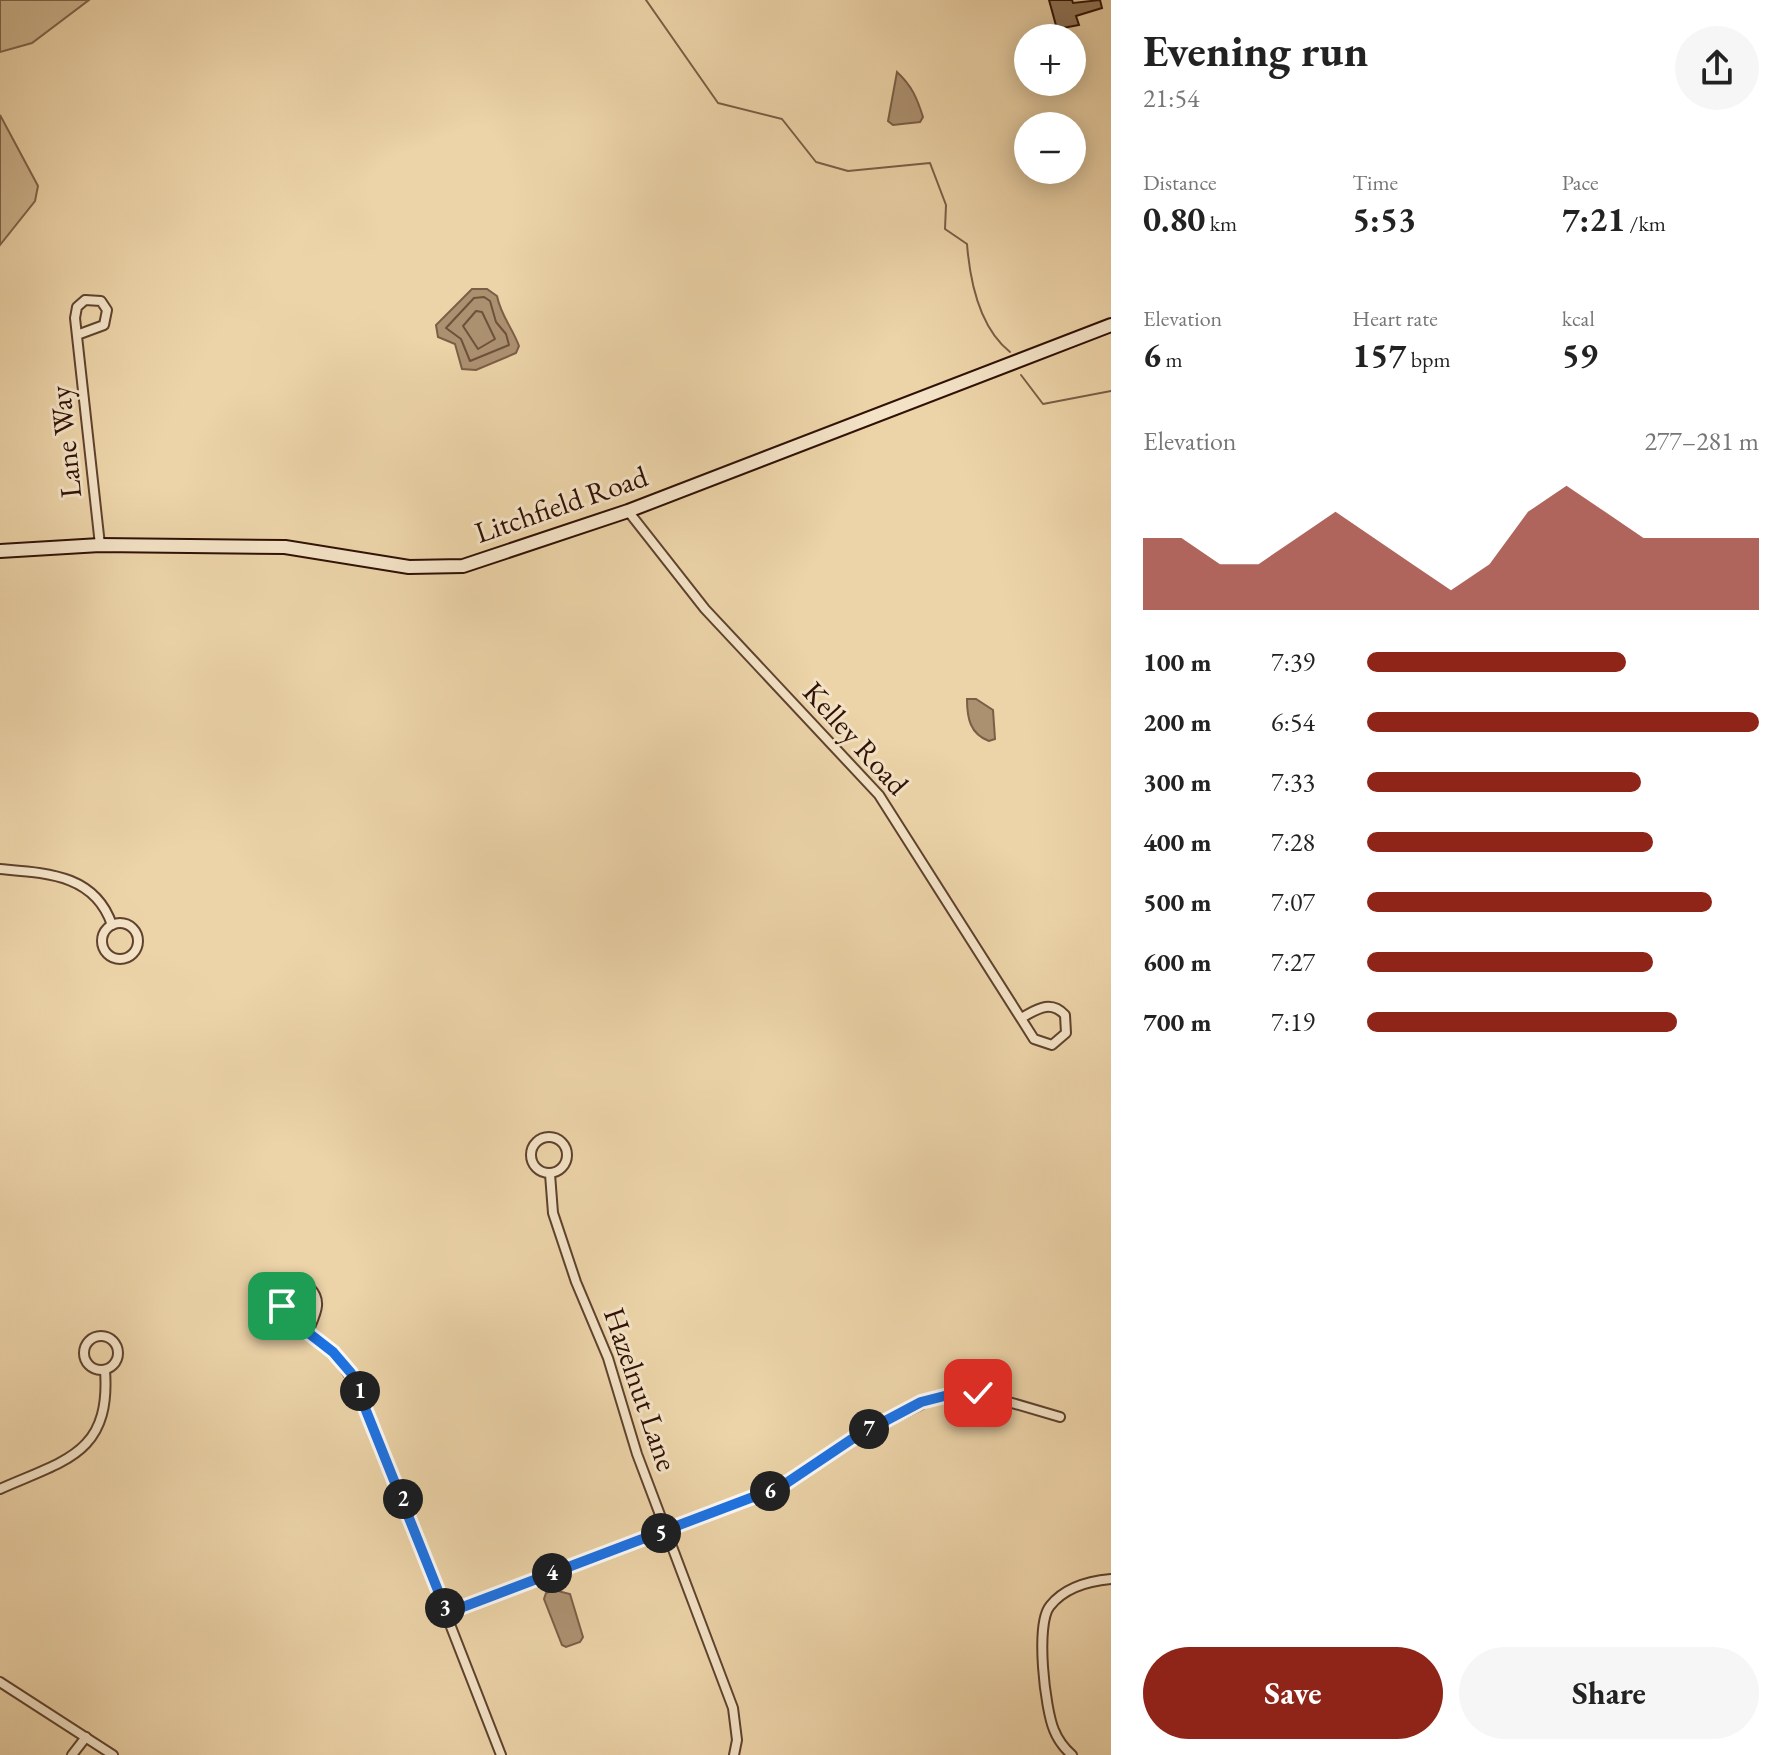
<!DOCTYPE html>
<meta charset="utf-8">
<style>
body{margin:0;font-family:"EB Garamond",serif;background:#f6f6f6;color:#222;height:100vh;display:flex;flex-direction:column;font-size:30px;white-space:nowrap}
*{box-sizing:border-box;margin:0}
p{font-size:26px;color:#767676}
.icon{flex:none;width:44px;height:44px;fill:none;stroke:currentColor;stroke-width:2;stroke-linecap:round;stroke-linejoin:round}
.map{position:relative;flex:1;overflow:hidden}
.side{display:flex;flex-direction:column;background:#fff;width:680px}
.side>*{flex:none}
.controls{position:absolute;left:1014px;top:24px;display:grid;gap:16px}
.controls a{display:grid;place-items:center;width:72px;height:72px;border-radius:50%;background:#fff;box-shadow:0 4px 20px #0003;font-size:40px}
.pin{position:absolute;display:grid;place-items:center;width:68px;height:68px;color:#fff;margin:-34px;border-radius:16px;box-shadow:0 4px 12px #0006}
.km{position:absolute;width:40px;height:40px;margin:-20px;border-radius:50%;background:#222;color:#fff;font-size:22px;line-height:40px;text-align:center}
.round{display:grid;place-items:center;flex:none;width:84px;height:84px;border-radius:42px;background:#f6f6f6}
.overview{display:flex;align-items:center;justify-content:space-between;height:136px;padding:0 32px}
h1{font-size:44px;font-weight:700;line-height:60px}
.figures{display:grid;grid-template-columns:repeat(3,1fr);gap:12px;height:136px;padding:8px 32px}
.figures div{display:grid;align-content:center}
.figures b{font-size:34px;font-weight:700}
.figures small{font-size:22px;font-weight:400}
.figures p{font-size:22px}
.chart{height:224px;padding:16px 32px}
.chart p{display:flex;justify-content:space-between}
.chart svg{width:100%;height:144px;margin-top:8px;fill:#8f2418;opacity:.7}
.button{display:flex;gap:16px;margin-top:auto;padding:16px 32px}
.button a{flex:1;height:92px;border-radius:48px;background:#8f2418;color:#fff;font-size:32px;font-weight:700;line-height:92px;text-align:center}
.button a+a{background:#f6f6f6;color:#222}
ul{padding:0 32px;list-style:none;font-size:26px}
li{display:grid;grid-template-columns:128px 96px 1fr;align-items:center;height:60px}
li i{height:20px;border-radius:10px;background:#8f2418}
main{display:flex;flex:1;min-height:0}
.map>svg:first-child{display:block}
.green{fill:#ccb28c;stroke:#7e6248;stroke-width:2}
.water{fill:#ac9171;stroke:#7a5e46;stroke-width:2}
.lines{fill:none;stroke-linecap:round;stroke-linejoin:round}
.shore{stroke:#6e513b;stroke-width:2}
.stream{stroke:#7a5e46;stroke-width:2}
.building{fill:#92765a;stroke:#301105;stroke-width:2}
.street-casing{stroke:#5f422e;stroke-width:12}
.secondary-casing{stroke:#301105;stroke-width:16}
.street{stroke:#f3e2c6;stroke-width:8}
.secondary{stroke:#f3e2c6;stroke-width:12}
.route-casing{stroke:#fff;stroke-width:16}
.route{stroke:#1a73e8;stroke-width:10}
.labels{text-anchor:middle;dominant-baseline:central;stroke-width:6;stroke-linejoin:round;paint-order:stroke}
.street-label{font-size:30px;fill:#301105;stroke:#f3e2c6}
</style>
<main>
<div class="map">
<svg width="1111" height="1755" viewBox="0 0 1111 1755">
<rect width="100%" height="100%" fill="#ecd3a8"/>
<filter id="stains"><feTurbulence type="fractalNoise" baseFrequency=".0025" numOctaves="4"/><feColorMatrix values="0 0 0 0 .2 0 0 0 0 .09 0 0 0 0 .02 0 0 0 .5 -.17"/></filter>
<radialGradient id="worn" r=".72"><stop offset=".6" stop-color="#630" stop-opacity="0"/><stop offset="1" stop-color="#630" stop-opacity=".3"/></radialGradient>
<g class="green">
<path d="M0,0H89L32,43L0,52Z"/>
<path d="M0,115L38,186L35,201L0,245Z"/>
</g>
<g class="water">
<path d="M897,72C912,86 917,98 923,117L920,122L893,125L888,121Z"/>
<path d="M472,289H487L497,296C501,316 512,327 519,346L516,353L476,370L462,369L455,344L438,337L436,325Z"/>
<path d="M967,699H976L993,710L995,739L989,741C970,734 967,718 967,699Z"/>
<path d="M554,1590L570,1594L583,1637L580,1642L566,1647L562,1645L544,1599L546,1593Z"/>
</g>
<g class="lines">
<g class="shore">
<path d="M484,297L490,301L496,322L506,334L509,345L470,361L461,339L446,328L474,298Z"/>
<path d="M476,311L482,312L495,339L478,349L463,326Z"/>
</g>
<g class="stream">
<path d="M646,0L718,103L782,119L816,162L848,171L930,163L946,205L945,229L967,244C970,282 980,328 1010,352"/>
<path d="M1021,375L1043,404L1111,391"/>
</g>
</g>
<path class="building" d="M1049,0H1072L1073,3L1100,0L1102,8L1076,16L1079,25L1057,29Z"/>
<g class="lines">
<defs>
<g id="street">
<path d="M77,335L104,325L107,310L101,301L85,300L77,307L75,318L100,545"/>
<path d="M628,511L705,609L879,795L1034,1039L1052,1045L1066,1033L1065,1015C1050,999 1036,1010 1021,1018"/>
<path d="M0,869C46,873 95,874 112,925"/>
<circle cx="120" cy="941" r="18"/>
<circle cx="549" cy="1155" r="18"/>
<path d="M550,1174L553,1213L576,1282L608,1358L637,1454L733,1708L737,1740L734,1755"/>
<path d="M308,1332C314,1316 324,1302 310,1288L293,1286L282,1300L288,1317L333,1352L357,1386L501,1755"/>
<circle cx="101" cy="1353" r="17"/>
<path d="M0,1489C65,1460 111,1454 105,1370"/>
<path d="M447,1613L782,1486L855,1437L938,1396L978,1393L1060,1417"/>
<path d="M0,1682L113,1755"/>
<path d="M72,1755L86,1737"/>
<path d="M1072,1755C1064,1748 1058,1740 1054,1730C1045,1709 1035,1624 1050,1606C1065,1587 1088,1581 1111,1579"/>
</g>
<path id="secondary" d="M0,551L100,545L285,547L409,567L463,566L628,511L1111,325"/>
</defs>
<use href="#street" class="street-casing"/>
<use href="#secondary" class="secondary-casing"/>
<use href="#street" class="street"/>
<use href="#secondary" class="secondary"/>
</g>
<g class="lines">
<defs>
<path id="route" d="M282,1306L288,1317L333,1352L351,1373L447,1613L782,1486L855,1437L921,1402L960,1392L978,1393"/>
</defs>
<use href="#route" class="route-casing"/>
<use href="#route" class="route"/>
</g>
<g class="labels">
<g class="street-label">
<text transform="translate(65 442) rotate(-96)">Lane Way</text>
<text transform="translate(561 504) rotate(-19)">Litchfield Road</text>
<text transform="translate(856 738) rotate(48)">Kelley Road</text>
<text transform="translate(641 1389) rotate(71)">Hazelnut Lane</text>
</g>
</g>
<rect width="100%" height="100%" filter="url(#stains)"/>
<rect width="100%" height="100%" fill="url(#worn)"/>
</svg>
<div class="controls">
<a>+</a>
<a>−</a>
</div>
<div class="pin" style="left:282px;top:1306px;background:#1e9e55"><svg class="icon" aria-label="arrive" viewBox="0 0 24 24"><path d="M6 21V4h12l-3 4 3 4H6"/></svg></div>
<div class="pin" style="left:978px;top:1393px;background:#d93025"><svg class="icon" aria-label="check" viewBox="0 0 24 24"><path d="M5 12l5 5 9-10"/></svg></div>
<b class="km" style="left:360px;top:1391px">1</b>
<b class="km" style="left:403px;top:1499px">2</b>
<b class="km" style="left:445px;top:1608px">3</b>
<b class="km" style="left:552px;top:1573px">4</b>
<b class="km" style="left:661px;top:1533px">5</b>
<b class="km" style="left:770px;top:1491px">6</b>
<b class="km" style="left:869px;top:1429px">7</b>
</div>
<section class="side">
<div class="overview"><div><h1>Evening run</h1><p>21:54</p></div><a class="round"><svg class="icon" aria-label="share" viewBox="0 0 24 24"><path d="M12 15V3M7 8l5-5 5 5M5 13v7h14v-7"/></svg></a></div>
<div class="figures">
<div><p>Distance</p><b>0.80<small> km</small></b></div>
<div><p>Time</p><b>5:53</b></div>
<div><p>Pace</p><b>7:21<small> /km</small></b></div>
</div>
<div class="figures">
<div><p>Elevation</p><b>6<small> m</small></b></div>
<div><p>Heart rate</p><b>157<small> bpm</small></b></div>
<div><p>kcal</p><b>59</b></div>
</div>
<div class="chart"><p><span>Elevation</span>277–281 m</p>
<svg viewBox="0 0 160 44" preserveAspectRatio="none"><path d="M0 44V22L10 22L20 30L30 30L40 22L50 14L60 22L70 30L80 38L90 30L100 14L110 6L120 14L130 22L140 22L150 22L160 22V44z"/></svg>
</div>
<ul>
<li><b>100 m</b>7:39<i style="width:66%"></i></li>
<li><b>200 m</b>6:54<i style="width:100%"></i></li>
<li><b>300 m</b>7:33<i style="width:70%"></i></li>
<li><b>400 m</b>7:28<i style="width:73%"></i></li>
<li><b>500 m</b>7:07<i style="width:88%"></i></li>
<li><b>600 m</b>7:27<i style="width:73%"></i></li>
<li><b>700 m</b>7:19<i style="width:79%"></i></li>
</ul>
<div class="button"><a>Save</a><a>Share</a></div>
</section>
</main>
